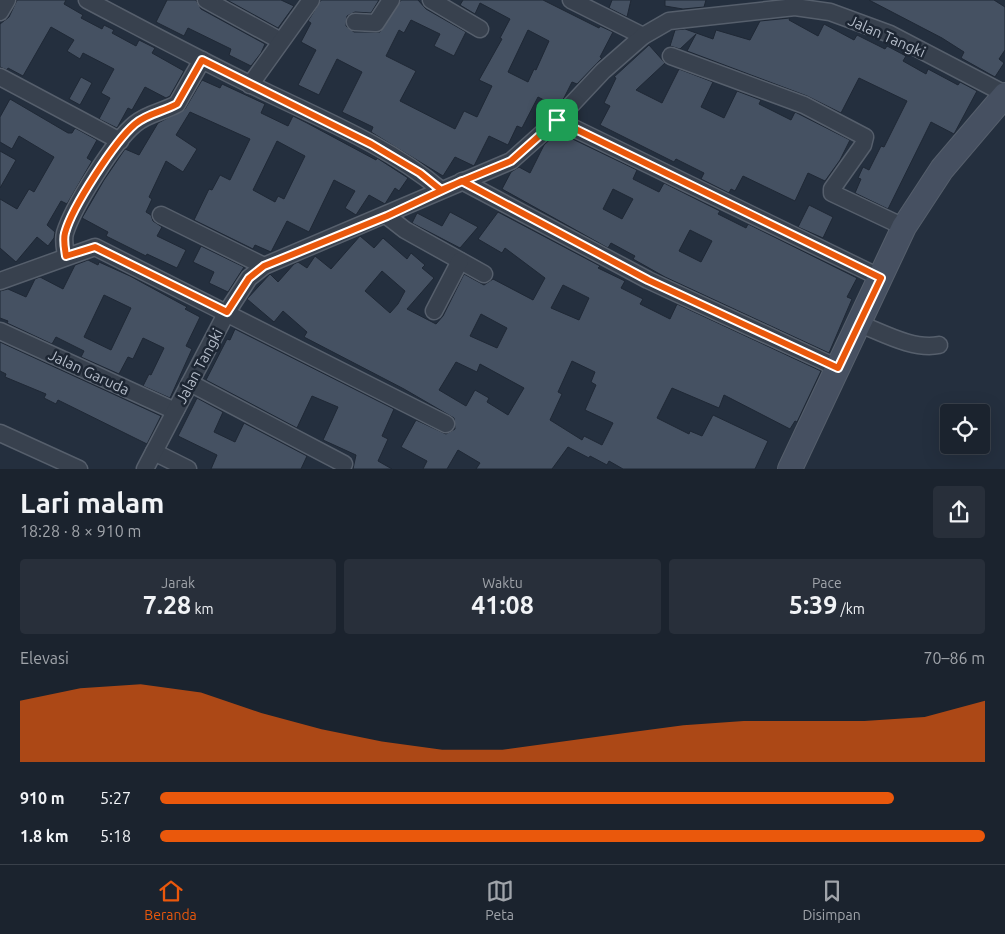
<!DOCTYPE html>
<html lang="id">
<meta charset="utf-8">
<style>
body{margin:0;font-family:Ubuntu,sans-serif;background:#282f3a;color:#f1f3f6;height:100vh;display:flex;flex-direction:column;font-size:19px;white-space:nowrap}
*{box-sizing:border-box;margin:0}
p{font-size:16px;color:#a0a4aa}
.icon{flex:none;width:28px;height:28px;fill:none;stroke:currentColor;stroke-width:2;stroke-linecap:round;stroke-linejoin:round}
.map{position:relative;height:469px;overflow:hidden}
.side{display:flex;flex-direction:column;background:#1b232e;flex:1}
.side>*{flex:none}
.controls{position:absolute;left:940px;top:404px;display:grid;gap:10px}
.controls a{display:grid;place-items:center;width:50px;height:50px;border-radius:5px;background:#1b232e;box-shadow:0 5px 20px #0002,0 0 0 1px #39404a;font-size:25px}
.pin{position:absolute;display:grid;place-items:center;width:42px;height:42px;color:#fff;margin:-21px;border-radius:10px;box-shadow:0 2px 8px #0006}
.round{display:grid;place-items:center;flex:none;width:52px;height:52px;border-radius:5px;background:#282f3a}
.summary{display:flex;align-items:center;justify-content:space-between;height:85px;padding:0 20px}
h1{font-size:28px;font-weight:700;line-height:38px}
.stats{display:grid;grid-template-columns:repeat(3,1fr);gap:8px;height:85px;padding:5px 20px}
.stats div{display:grid;align-content:center;border-radius:5px;background:#282f3a;text-align:center}
.stats b{font-size:25px;font-weight:700}
.stats small{font-size:14px;font-weight:400}
.stats p{font-size:14px}
.chart{height:140px;padding:10px 20px}
.chart p{display:flex;justify-content:space-between}
.chart svg{width:100%;height:90px;margin-top:5px;fill:#ea580c;opacity:.7}
ul{padding:0 20px;list-style:none;font-size:16px}
li{display:grid;grid-template-columns:80px 60px 1fr;align-items:center;height:38px}
li i{height:12px;border-radius:6px;background:#ea580c}
.menu{display:flex;justify-content:space-around;align-items:center;height:70px;border-top:1px solid #39404a;background:#1b232e;font-size:14px;color:#a0a4aa}
.menu a{display:grid;justify-items:center;gap:2px}
.menu .active{color:#ea580c}
.map>svg:first-child{display:block}
.building{fill:#455162;stroke:#1f2835;fill-rule:evenodd}
.lines{fill:none;stroke-linecap:round;stroke-linejoin:round}
.minor-casing{stroke:#565f6c;stroke-width:19}
.secondary-casing{stroke:#565f6c;stroke-width:26}
.minor{stroke:#38414e;stroke-width:16}
.secondary{stroke:#465061;stroke-width:24}
.route-casing{stroke:#fff;stroke-width:10}
.route{stroke:#ea580c;stroke-width:6}
.labels{text-anchor:middle;dominant-baseline:central;stroke-width:5;stroke-linejoin:round;paint-order:stroke}
.street-label{font-size:15px;fill:#b4bcc9;stroke:#1d2633}
</style>
<div class="map">
<svg width="1005" height="469" viewBox="0 0 1005 469">
<rect width="100%" height="100%" fill="#242f3e"/>
<g class="building">
<path d="M17,0H66L64,4L83,15L81,18L102,29L104,25L114,30L112,33L136,46L139,40L155,48L152,53L184,71L170,96L166,98L145,87L132,110L128,108L117,128L99,119L110,98L101,93L114,69L83,53L80,59L67,51L74,40L51,27L23,76L8,68L7,70L0,67V24L9,17Z"/>
<path d="M167,0H196L201,9L265,44L261,53L251,66L229,55L231,49L188,28L184,36L156,22Z"/>
<path d="M227,0H281L294,6L278,28Z"/>
<path d="M321,0H379L371,13L355,12L347,16L346,26L354,32H380L401,0H418L426,9L466,32L454,56L434,46L440,34L411,20L404,33L399,30L386,56L416,71L400,101L455,129L464,111L477,117L492,86L479,80L502,39L500,38L510,19L480,3L475,14L460,5L463,0H543L599,28L600,26L613,32L600,57L602,58L577,84L572,82L564,98L556,106L538,97L522,128L517,126L508,145L489,136L474,166L455,157L443,176L371,132L373,127L342,112L362,72L337,59L319,95L298,85L316,50L301,42L311,23L308,21ZM528,30L549,41L536,70L534,69L528,82L508,72Z"/>
<path d="M612,0H631L627,17L609,8Z"/>
<path d="M665,0H706L704,7L683,9L665,6Z"/>
<path d="M869,0H994L1005,7V50L999,59L1004,63L995,77L961,58L964,52L942,38Z"/>
<path d="M790,18L789,20L818,36L824,24L854,40L857,35L885,49L887,46L906,56L903,61L926,74L928,69L958,85L960,82L977,91L954,134L931,122L888,209L855,193L861,179L858,178L863,167L869,170L881,146L884,147L907,101L859,78L841,113L807,96L687,51L696,34L680,49L670,46L675,30L685,29L713,39L716,30L750,40L760,21Z"/>
<path d="M649,45L665,63L636,90L662,103L679,69L713,82L701,107L724,118L737,91L761,100L759,104L791,120L795,112L850,140L840,160L825,181L808,173L795,201L743,176L735,191L731,189L729,193L701,179L704,173L676,159L674,162L600,125L610,106L604,103L616,78L614,77Z"/>
<path d="M81,77L92,83L80,105L69,99Z"/>
<path d="M202,80L220,88L222,84L265,104L261,113L288,126L293,116L307,123L376,160L377,158L408,178L399,191L395,188L385,204L369,195L356,215L345,208L355,191L334,180L309,232L287,221L271,252L255,245L253,249L194,220L209,189L212,190L220,175L230,180L250,139L190,112L176,135L197,149L183,172L166,161L149,197L152,199L146,212L151,215L153,221L162,227L157,236L186,250L177,268L147,254L146,256L106,236L108,232L82,218L104,180L125,149L139,155L158,123L185,109ZM277,141L305,156L284,199L278,196L275,202L253,190Z"/>
<path d="M10,99L68,133H72L75,128L97,140L87,158L92,161L67,204L61,201L47,225L55,232L54,238L48,246L37,237L16,262L0,248V199L17,209L29,189L34,192L54,157L19,136L12,149L0,142V117Z"/>
<path d="M558,132L637,170L633,179L659,192L664,183L720,211L718,214L746,228L748,224L857,278L847,297L852,299L829,353L665,277L633,259L635,256L611,243L608,248L502,189L511,172L519,167L530,173L544,145ZM613,189L633,199L622,219L603,209ZM690,230L712,241L701,262L679,251Z"/>
<path d="M0,151L16,160L0,188Z"/>
<path d="M809,205L833,217L823,238L798,227Z"/>
<path d="M450,212L478,227L460,248L412,223L417,213L442,226Z"/>
<path d="M498,212L600,266L598,268L625,281L621,288L643,299L640,304L670,319L677,304L821,371L797,422L795,421L790,429L724,395L719,408L672,388L657,418L689,434L690,431L702,436L713,415L768,441L755,469H623L609,461L607,465L590,456L589,458L568,447L552,469H476L480,463L458,450L447,469H423L427,461L401,447L416,420L446,434L455,429L454,418L404,389L304,337L307,332L283,311L274,322L247,299L270,274L278,282L294,264L298,262L307,268L315,256L331,269L360,236L374,248L383,238L407,259L411,253L425,265L422,268L434,278L407,309L436,324L443,316L464,274L484,285L493,279L533,300L545,278L505,248L502,253L478,239ZM382,271L405,291L398,304L390,313L365,291ZM563,285L589,298L579,320L551,308ZM481,314L507,328L497,348L470,336ZM572,361L595,372L591,382L596,385L585,410L613,423L602,445L584,436L582,440L550,420L562,394L558,392ZM456,362L477,372L480,364L524,388L508,415L487,402L489,398L475,390L466,406L439,390Z"/>
<path d="M201,246L244,267L228,292L209,283L214,272L193,262Z"/>
<path d="M88,260L98,265L99,262L130,276L187,307L185,309L200,317L186,346L192,349L170,398L143,386L149,374L151,375L164,348L143,338L133,359L128,357L119,374L81,357L84,351L56,337L52,344L7,323L8,321L0,318V291L8,289L26,297L35,279L40,277L63,289L75,265ZM104,295L131,308L111,350L84,337Z"/>
<path d="M235,329L394,409L382,436L388,439L378,461L392,469H353L356,455L323,440L338,407L312,396L297,428L206,380L227,339L230,340Z"/>
<path d="M0,342L161,416L147,444L58,400L56,404L44,398L46,394L5,377L6,374L0,371Z"/>
<path d="M197,398L223,412L214,432L235,442L244,423L307,456L301,469H211L217,455L178,436Z"/>
</g>
<g class="lines">
<defs>
<g id="minor">
<path d="M87,0C146,31 205,63 266,92C326,121 390,147 441,190"/>
<path d="M206,0L281,41"/>
<path d="M431,0L480,29"/>
<path d="M571,0L643,36"/>
<path d="M0,12L7,0"/>
<path d="M355,22L376,23L391,0"/>
<path d="M671,56L804,105L865,137L863,145L832,189V193L904,227"/>
<path d="M0,77L120,141"/>
<path d="M250,85L311,0"/>
<path d="M557,120L881,278"/>
<path d="M462,181L648,280L838,368"/>
<path d="M161,215L264,266"/>
<path d="M387,216L405,230L484,274"/>
<path d="M66,256C65,249 63,240 65,233C73,207 114,141 135,124C148,113 163,112 177,104L202,60"/>
<path d="M0,281L95,247L446,424"/>
<path d="M434,311L460,261"/>
<path d="M860,324C883,333 913,350 939,345"/>
<path d="M0,331L175,411L177,407"/>
<path d="M190,383L344,464"/>
<path d="M0,433L79,469"/>
<path d="M154,452L188,469"/>
<path d="M145,469L227,312L249,278L264,266L511,161L557,120L603,71L643,36L669,21L795,7L830,12L890,34L1005,94"/>
</g>
<path id="secondary" d="M790,469L904,227L942,169L1005,95"/>
</defs>
<use href="#minor" class="minor-casing"/>
<use href="#secondary" class="secondary-casing"/>
<use href="#minor" class="minor"/>
<use href="#secondary" class="secondary"/>
</g>
<g class="lines">
<defs>
<path id="route" d="M557,120L511,161L441,190L420,173L371,144L202,60L177,104C163,112 148,113 135,124C115,141 72,207 65,233C63,240 65,249 66,256L95,247L227,312L249,278L264,266L387,216L462,181L648,280L838,368L881,278L557,120"/>
</defs>
<use href="#route" class="route-casing"/>
<use href="#route" class="route"/>
</g>
<g class="labels">
<g class="street-label">
<text transform="translate(887 36) rotate(24)">Jalan Tangki</text>
<text transform="translate(199 366) rotate(-62)">Jalan Tangki</text>
<text transform="translate(89 372) rotate(25)">Jalan Garuda</text>
</g>
</g>
</svg>
<div class="controls">
<a><svg class="icon" aria-label="locate" viewBox="0 0 24 24"><circle cx="12" cy="12" r="6"/><path d="M12 2v4M12 18v4M2 12h4M18 12h4"/></svg></a>
</div>
<div class="pin" style="left:557px;top:120px;background:#1e9e55"><svg class="icon" aria-label="arrive" viewBox="0 0 24 24"><path d="M6 21V4h12l-3 4 3 4H6"/></svg></div>
</div>
<section class="side">
<div class="summary"><div><h1>Lari malam</h1><p>18:28 · 8 × 910 m</p></div><a class="round"><svg class="icon" aria-label="share" viewBox="0 0 24 24"><path d="M12 15V3M7 8l5-5 5 5M5 13v7h14v-7"/></svg></a></div>
<div class="stats">
<div><p>Jarak</p><b>7.28<small> km</small></b></div>
<div><p>Waktu</p><b>41:08</b></div>
<div><p>Pace</p><b>5:39<small> /km</small></b></div>
</div>
<div class="chart"><p><span>Elevasi</span>70–86 m</p>
<svg viewBox="0 0 160 44" preserveAspectRatio="none"><path d="M0 44V14L10 8L20 6L30 10L40 20L50 28L60 34L70 38L80 38L90 34L100 30L110 26L120 24L130 24L140 24L150 22L160 14V44z"/></svg>
</div>
<ul>
<li><b>910 m</b>5:27<i style="width:89%"></i></li>
<li><b>1.8 km</b>5:18<i style="width:100%"></i></li>
</ul>
</section>
<nav class="menu">
<a class="active"><svg class="icon" aria-label="home" viewBox="0 0 24 24"><path d="M3 11l9-7 9 7M6 9v11h12V9"/></svg>Beranda</a>
<a><svg class="icon" aria-label="map" viewBox="0 0 24 24"><path d="M3 6l6-2 6 2 6-2v14l-6 2-6-2-6 2zM9 4v14M15 6v14"/></svg>Peta</a>
<a><svg class="icon" aria-label="saved" viewBox="0 0 24 24"><path d="M7 4h10v16l-5-4-5 4z"/></svg>Disimpan</a>
</nav>
